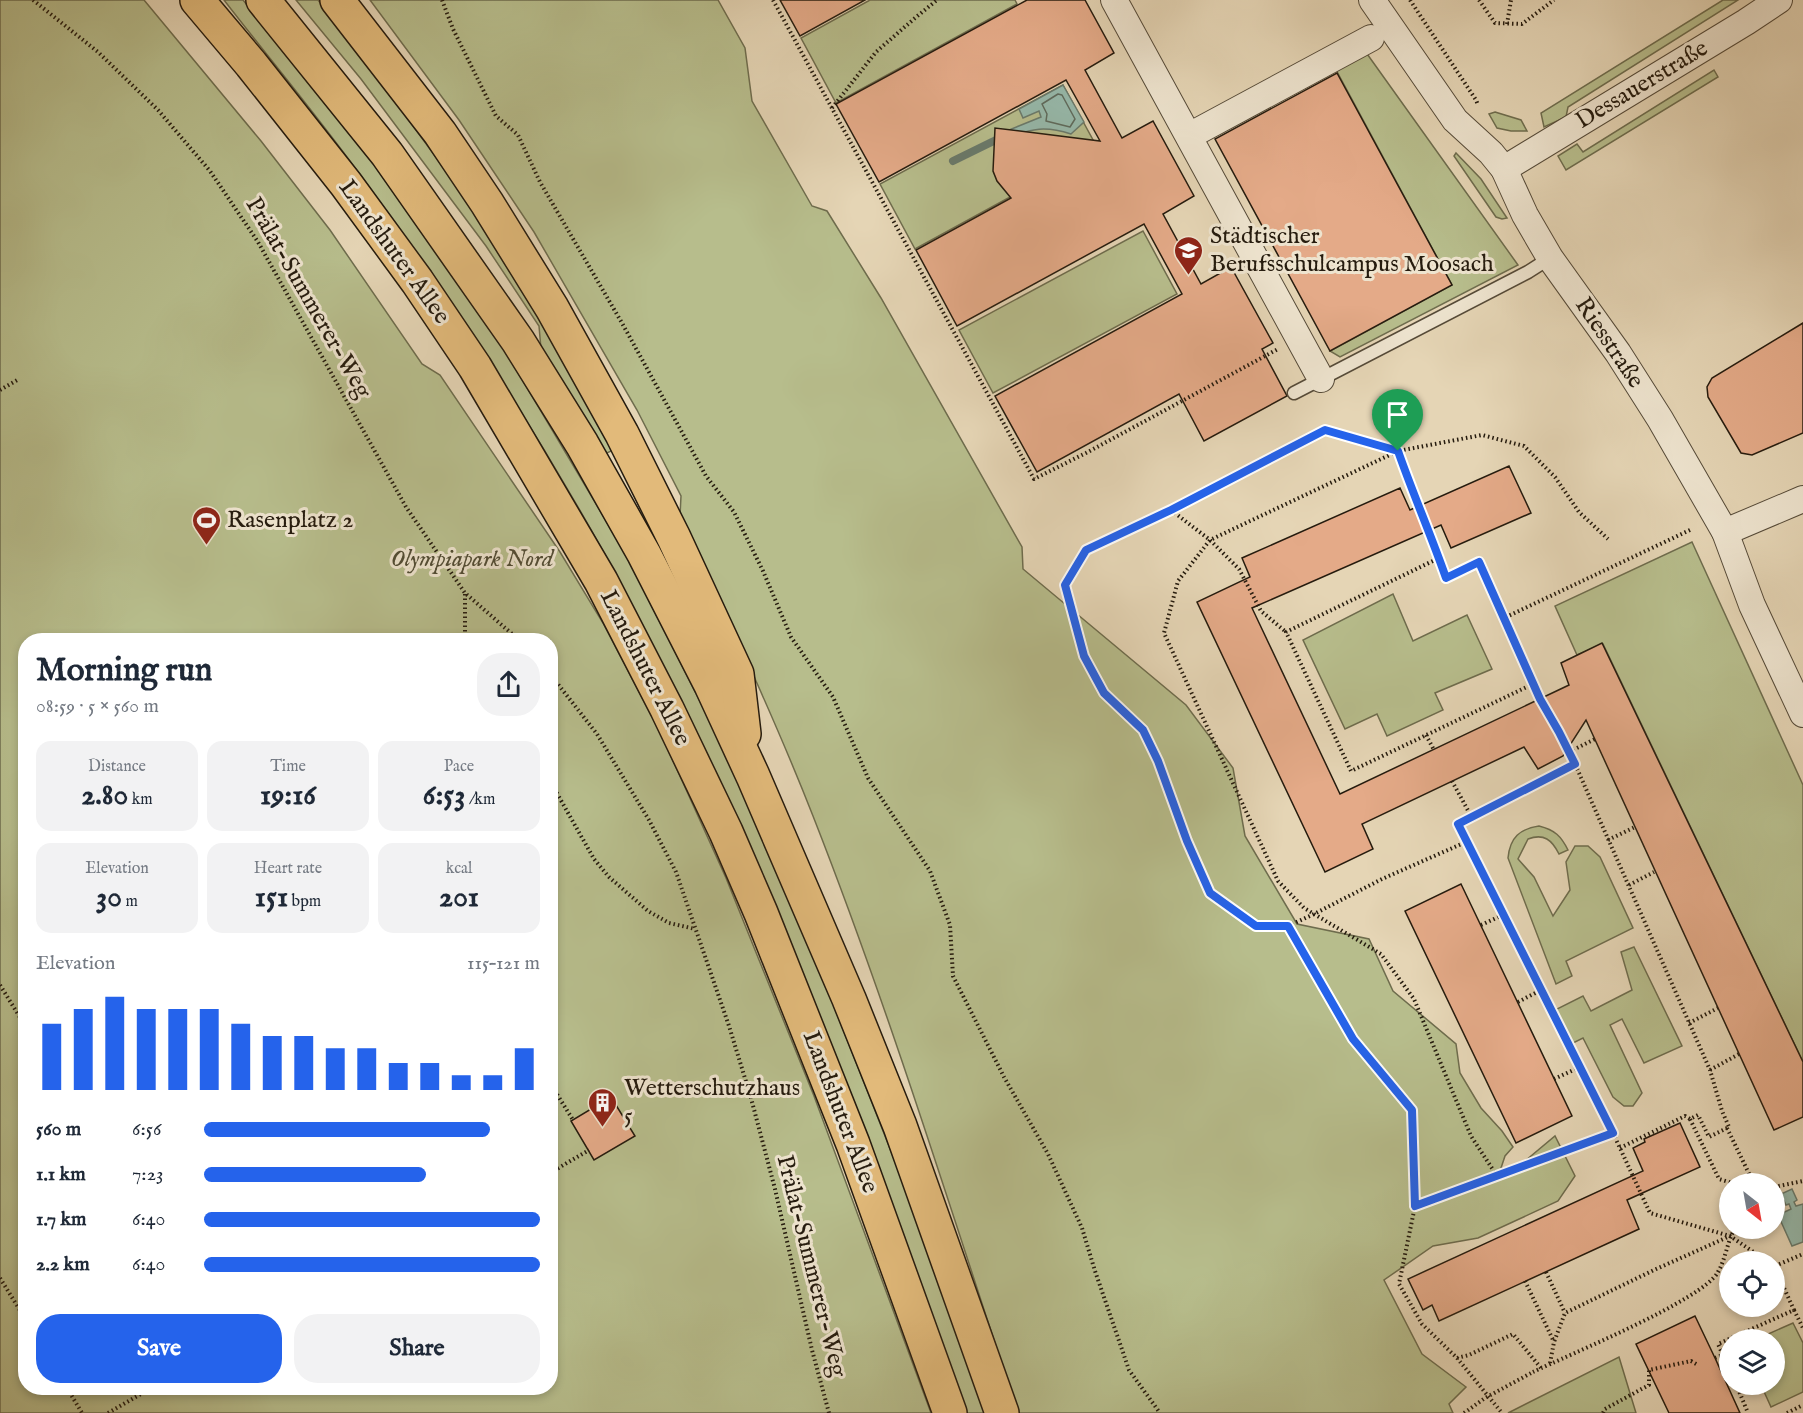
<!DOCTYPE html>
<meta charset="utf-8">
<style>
body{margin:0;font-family:"IM FELL English",serif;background:#f2f2f3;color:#1f2937;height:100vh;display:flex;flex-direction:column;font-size:22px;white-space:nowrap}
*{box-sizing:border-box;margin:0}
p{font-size:20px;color:#747a83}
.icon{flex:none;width:33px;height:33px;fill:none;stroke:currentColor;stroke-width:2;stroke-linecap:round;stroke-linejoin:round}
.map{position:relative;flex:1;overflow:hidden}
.drawer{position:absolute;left:18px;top:633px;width:540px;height:762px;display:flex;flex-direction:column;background:#fff;border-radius:24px;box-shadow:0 3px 9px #0003}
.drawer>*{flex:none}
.needle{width:39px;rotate:149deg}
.fabs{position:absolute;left:1719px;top:1173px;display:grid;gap:12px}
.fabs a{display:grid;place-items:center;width:66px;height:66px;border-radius:50%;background:#fff;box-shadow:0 3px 9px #0003;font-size:30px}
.pin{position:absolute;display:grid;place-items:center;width:51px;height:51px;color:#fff;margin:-62px -26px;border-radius:50% 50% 50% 0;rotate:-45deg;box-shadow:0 0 6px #0007}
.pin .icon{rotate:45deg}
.round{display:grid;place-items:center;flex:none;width:63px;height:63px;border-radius:24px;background:#f2f2f3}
.summary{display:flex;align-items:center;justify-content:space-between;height:102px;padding:0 18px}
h1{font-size:33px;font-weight:700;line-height:45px}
.figures{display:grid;grid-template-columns:repeat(3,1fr);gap:9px;height:102px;padding:6px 18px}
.figures div{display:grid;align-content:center;border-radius:15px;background:#f2f2f3;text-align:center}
.figures b{font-size:30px;font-weight:700}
.figures small{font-size:16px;font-weight:400}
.figures p{font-size:16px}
.chart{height:168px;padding:12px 18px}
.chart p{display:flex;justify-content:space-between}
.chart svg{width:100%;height:108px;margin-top:6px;stroke:#2563eb;stroke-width:6}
.button{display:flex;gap:12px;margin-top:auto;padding:12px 18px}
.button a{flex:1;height:69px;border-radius:24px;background:#2563eb;color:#fff;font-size:24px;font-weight:700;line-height:69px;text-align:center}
.button a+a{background:#f2f2f3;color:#1f2937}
ul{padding:0 18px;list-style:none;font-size:20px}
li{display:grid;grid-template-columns:96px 72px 1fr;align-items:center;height:45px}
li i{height:15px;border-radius:8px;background:#2563eb}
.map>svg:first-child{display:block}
.green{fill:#b7bd8c;stroke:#6e6c4d;stroke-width:1.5;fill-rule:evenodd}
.water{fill:#96b9ab;stroke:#697a6c;stroke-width:1.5}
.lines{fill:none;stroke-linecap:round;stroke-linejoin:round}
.shore{stroke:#5e6a5c;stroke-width:1.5}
.stream{stroke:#697a6c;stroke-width:8}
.building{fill:#e4aa88;stroke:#251b0e;stroke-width:1.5}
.lane-casing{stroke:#554a38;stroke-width:15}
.street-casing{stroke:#554a38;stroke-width:28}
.highway-casing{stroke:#251b0e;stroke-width:36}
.path{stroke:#251b0e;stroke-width:4;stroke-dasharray:1.5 3;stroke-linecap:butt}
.lane{stroke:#eee4cf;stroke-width:12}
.street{stroke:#eee4cf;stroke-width:26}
.highway{stroke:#e2ba7a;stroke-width:33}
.path-bridge{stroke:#251b0e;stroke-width:4;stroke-dasharray:1.5 3;stroke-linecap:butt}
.route-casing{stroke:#fff;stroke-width:12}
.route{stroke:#2563eb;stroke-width:8}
.labels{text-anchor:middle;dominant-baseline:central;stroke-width:6;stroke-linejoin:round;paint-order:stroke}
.street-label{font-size:24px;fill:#251b0e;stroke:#eee4cf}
.poi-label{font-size:24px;fill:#251b0e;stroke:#eee4cf;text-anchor:start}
.park-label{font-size:24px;font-style:italic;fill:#514c34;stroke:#eee4cf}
</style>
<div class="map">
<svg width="1803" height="1413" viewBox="0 0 1803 1413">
<rect width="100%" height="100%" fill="#e5d5b5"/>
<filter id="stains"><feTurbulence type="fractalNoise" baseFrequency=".00333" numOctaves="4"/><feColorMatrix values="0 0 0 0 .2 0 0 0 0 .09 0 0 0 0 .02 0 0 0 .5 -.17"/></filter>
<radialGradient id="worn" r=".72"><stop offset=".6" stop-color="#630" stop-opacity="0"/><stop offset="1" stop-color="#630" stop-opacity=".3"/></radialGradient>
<g class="green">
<path d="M0,0H144L261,141L330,230L422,364L440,375L560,552L603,623L661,734L726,878L814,1096L931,1413H0ZM26,640H550V1388H26Z"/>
<path d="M224,0H243L371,157L495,334L624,551L719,739L804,930L896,1164L987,1413H966C944,1349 923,1286 898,1223C864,1138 828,1054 793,969C735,827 678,686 603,551C530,420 447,293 358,172C315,113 268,57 224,0Z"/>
<path d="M296,0H318L373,71L462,193L541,319L610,446L611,451L607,453L604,451L541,349L539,326L486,246L361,79Z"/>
<path d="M370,0H718L745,48L752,101L812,206L827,211L881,298L1022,547L1023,569L1186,705L1233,768L1245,836L1297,924L1369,939L1393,991L1456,1044L1460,1073L1481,1108L1502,1131L1513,1147L1505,1156L1501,1168L1516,1173L1525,1161L1555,1136L1575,1176L1558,1201L1478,1238L1433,1246L1384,1280L1422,1354L1466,1387L1449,1404L1453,1413H1018C952,1214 890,1012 813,816C773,714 726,615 680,516L681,496L637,410L534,232L459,120Z"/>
<path d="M870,0H1015L1017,4L836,103L801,38Z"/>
<path d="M1723,0H1738L1568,107L1566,117L1544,127L1541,113Z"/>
<path d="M1365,51L1518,265L1340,357L1330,351L1452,285L1334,66Z"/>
<path d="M1714,70L1718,77L1566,170L1558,156L1577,144L1583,152Z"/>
<path d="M1063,85L1098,149L915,249L880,184Z"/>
<path d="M1495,112L1521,120L1527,131H1511L1497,128L1489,114Z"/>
<path d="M1456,153L1481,179L1507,218L1502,219L1496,217L1454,156Z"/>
<path d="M1143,231L1177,294L993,393L959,330Z"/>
<path d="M1692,542L1803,785V1062L1603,644L1577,655L1555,606Z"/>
<path d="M1393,594L1413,641L1467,615L1492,669L1435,693L1443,710L1387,736L1377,714L1345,729L1303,640Z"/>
<path d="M1539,826C1555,830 1561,836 1568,850L1559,854C1552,840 1544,833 1528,839L1518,859L1534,877L1553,916L1570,890L1566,862L1575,846H1588L1600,857L1633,928L1566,961L1572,976L1556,984L1508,858C1510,837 1520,829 1539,826Z"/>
<path d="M1634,947L1682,1046L1644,1063L1622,1019L1610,1025L1642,1093L1633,1106H1624L1613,1097L1583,1038L1571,1044L1555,1010L1583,996L1591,1011L1632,990L1621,952Z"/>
<path d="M1793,1323L1803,1343V1392L1771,1407L1761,1385L1774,1384V1340L1757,1339Z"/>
<path d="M1619,1357L1636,1413H1508L1510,1412Z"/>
</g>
<g class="water">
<path d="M1063,85L1084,122L1071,134C1046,126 1032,128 1008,138L1004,132L1041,117L1039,111L1023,118L1019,109Z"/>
<path d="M1792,1189L1797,1200L1794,1202L1796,1206L1803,1204V1242L1792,1246L1778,1215L1791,1209L1789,1204L1786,1205L1781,1194Z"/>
</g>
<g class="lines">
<path class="shore" d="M1058,94L1062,95L1075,119L1070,127L1046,121L1047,114L1042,104Z"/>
<path class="stream" d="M953,161L1004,136"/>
</g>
<g class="building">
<path d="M780,0H865L800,36Z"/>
<path d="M1027,0H1085L1114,53L1085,70L1122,138L1153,121L1194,196L1163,214L1201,284L1231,267L1273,343L1262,349L1287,396L1204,441L1179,394L1037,472L995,396L1182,294L1144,224L957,326L916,250L1011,198L997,181L993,171L995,128L1100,141L1066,80L879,182L836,104Z"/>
<path d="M1337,73L1452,285L1330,351L1215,139Z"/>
<path d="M1803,323V433L1752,455L1741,453L1708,397L1707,387L1712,378Z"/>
<path d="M1509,466L1531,513L1451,548L1441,525L1252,608L1340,794L1569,685L1561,663L1602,643L1803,1062V1117L1774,1130L1586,720L1563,756L1538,769L1524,747L1362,824L1373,849L1325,872L1197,602L1250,577L1242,558L1400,488L1410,510Z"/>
<path d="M1461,884L1572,1116L1516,1143L1405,911Z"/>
<path d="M611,1097L635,1136L594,1160L571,1121Z"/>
<path d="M1680,1123L1700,1167L1627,1200L1639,1229L1439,1321L1432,1305L1423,1310L1408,1279L1643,1171L1633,1148L1645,1142L1644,1139Z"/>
<path d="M1695,1316L1715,1358L1740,1413H1669L1636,1344Z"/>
</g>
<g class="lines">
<defs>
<path id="lane" d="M1294,393L1528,272L1550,258"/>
<g id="street">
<path d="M1114,0L1321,379"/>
<path d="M1372,0L1455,120L1491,153L1504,169L1525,215L1550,258L1618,353L1660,419L1725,532L1752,605L1803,714"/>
<path d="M1189,136L1371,38"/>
<path d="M1504,169L1746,22L1779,0"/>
<path d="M1725,532L1803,499"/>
</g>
<g id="highway">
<path d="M197,0L251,64L346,184L417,281L475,367L601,581L667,709L726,832L761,913L853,1144L950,1413"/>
<path d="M263,0L387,154L518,341L582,444L644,554L711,685L753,776L849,999L900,1126L1002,1413"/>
<path d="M337,0L440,133L487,203L552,308L622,434L674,538L737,674L744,734"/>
</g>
</defs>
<use href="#lane" class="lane-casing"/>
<use href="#street" class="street-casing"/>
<use href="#highway" class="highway-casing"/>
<g class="path">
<path d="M33,0L98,52L158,110L210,171L258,242L406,507L465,593L519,640"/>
<path d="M442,0L453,29L496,116L518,135L540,182L622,323L706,476L734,512L763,571L791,637L833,697L868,778L930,871L950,925L953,976L1004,1077L1048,1154L1082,1228L1095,1271L1129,1370L1160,1413"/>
<path d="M773,0L1034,479L1086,453L1278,349"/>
<path d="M1410,0L1476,100L1478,105"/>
<path d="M1479,0L1495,23L1522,24L1554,0"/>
<path d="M1507,24L1511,0"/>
<path d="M832,108L876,52L915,18L937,0"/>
<path d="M0,390L19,379"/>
<path d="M1171,510L1210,540L1239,569L1261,611L1286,632"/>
<path d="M1690,530L1504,618L1540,699L1559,732L1575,764L1710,1070L1722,1111L1729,1127L1709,1137L1698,1115L1690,1119L1719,1179L1735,1184"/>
<path d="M1439,558L1415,501L1398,451L1325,430L1171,510L1086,550L1065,585L1076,619L1084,656L1104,693L1143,730L1158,761L1187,841L1210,893L1256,926H1288L1353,1039L1412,1110L1415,1206L1399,1284L1422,1324L1457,1358L1502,1413"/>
<path d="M465,594V637L467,640"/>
<path d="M1504,618L1479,562L1446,578L1439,558L1286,632L1351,771L1533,684"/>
<path d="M550,674L597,734L649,820L676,872L729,1026L751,1098L775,1189L812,1350L829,1413"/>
<path d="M1426,735L1434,750"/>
<path d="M1569,752L1595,739"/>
<path d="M1575,764L1458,824L1613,1133L1650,1213L1730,1236L1768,1262"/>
<path d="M550,781L594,859L609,877L648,911L669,923L695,929"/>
<path d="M1452,781L1471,816"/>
<path d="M1608,840L1635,827"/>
<path d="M1629,885L1654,872"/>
<path d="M1481,925L1503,915"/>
<path d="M1288,926L1314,914L1382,879L1466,842"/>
<path d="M0,985L26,1027"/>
<path d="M1518,1002L1541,990"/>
<path d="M1689,1023L1718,1008"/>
<path d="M1710,1070L1739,1054"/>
<path d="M1554,1079L1580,1067"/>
<path d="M550,1083L573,1120"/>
<path d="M1727,1128L1754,1184"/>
<path d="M1620,1148L1685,1116L1690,1119"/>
<path d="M550,1173L589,1150"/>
<path d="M1497,1176L1471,1136L1414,999L1381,954L1304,908L1278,881L1164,633L1178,581L1210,540L1398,451L1482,435L1524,446L1555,477L1579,512L1608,539"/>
<path d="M1774,1187L1803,1181"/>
<path d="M1415,1206L1613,1133"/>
<path d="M1775,1266L1803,1254"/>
<path d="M1546,1272L1565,1313"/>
<path d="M0,1278L26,1320"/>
<path d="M1525,1281L1554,1342"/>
<path d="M1794,1310L1803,1328"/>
<path d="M1457,1358L1469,1355L1513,1334L1541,1368"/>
<path d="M1715,1358L1723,1355"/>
<path d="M1550,1363L1554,1342L1565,1313L1654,1270L1730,1236"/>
<path d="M1730,1371L1718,1344L1794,1310L1774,1266"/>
<path d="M1533,1372C1568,1355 1703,1300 1718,1272C1726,1258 1727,1242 1735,1228"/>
<path d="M1736,1384L1748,1413"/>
<path d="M67,1388L82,1413"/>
<path d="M108,1413L151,1388"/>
<path d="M1603,1413L1605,1409L1649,1385V1370L1691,1361L1698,1365"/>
<path d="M1787,1413L1803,1405"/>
</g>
<use href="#lane" class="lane"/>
<use href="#street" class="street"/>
<use href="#highway" class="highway"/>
<path class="path-bridge" d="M1464,1413L1485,1398L1533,1372"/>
</g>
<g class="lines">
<defs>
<path id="route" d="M1325,430L1398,451C1413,494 1431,535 1446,578L1479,562L1540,699L1559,732L1575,764L1458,824L1613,1133L1415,1206L1412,1110L1353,1039L1288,926H1256L1210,893L1187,841L1158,761L1143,730L1104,693L1084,656L1065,585L1086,550L1171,510Z"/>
</defs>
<use href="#route" class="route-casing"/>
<use href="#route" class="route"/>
</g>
<defs>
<symbol id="school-pin" viewBox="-11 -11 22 30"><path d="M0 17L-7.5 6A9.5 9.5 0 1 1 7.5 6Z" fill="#8f2418" stroke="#eee4cf"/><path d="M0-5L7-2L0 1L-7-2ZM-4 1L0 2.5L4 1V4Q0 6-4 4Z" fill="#fff"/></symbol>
<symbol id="stadium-pin" viewBox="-11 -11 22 30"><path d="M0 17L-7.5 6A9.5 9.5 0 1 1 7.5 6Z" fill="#8f2418" stroke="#eee4cf"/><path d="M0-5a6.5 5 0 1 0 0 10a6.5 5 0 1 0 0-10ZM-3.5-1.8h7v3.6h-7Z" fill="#fff"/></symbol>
<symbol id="building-pin" viewBox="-11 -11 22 30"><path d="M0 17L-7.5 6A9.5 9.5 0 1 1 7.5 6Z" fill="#8f2418" stroke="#eee4cf"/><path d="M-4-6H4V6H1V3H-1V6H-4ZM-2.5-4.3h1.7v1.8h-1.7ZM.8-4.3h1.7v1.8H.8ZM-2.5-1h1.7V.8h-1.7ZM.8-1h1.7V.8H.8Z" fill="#fff"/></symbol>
</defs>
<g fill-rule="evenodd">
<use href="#school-pin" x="1172" y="234" width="33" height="45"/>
<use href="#stadium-pin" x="190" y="504" width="33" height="45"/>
<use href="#building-pin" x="586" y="1086" width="33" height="45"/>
</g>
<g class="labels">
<g class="street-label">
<text transform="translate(1642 85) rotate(-31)">Dessauerstraße</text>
<text transform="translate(394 252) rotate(54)">Landshuter Allee</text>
<text transform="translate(308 298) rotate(60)">Prälat-Summerer-Weg</text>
<text transform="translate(1609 343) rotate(56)">Riesstraße</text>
<text transform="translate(645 668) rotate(63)">Landshuter Allee</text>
<text transform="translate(840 1112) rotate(69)">Landshuter Allee</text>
<text transform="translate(811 1266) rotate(76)">Prälat-Summerer-Weg</text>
</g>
<g class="poi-label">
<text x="1210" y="236">Städtischer<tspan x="1210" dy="28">Berufsschulcampus Moosach</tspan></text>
<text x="227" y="520">Rasenplatz 2</text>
<text x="624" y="1088">Wetterschutzhaus<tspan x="624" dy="28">5</tspan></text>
</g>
<g class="park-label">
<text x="472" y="559">Olympiapark Nord</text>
</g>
</g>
<rect width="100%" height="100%" filter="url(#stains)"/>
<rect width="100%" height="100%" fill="url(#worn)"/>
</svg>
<div class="fabs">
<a><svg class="needle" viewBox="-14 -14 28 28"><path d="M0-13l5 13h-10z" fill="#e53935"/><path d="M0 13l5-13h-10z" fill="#747a83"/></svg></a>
<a><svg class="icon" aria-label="locate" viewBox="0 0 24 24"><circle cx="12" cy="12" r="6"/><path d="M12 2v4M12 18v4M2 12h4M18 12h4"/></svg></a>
<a><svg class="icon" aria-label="layers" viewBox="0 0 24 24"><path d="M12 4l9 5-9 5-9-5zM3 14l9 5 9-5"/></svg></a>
</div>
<div class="pin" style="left:1398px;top:451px;background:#1e9e55"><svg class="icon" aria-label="arrive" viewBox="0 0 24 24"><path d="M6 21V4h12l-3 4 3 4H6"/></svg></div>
<section class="drawer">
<div class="summary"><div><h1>Morning run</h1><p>08:59 · 5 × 560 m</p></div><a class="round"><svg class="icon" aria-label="share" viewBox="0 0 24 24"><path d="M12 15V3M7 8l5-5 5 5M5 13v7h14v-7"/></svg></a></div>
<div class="figures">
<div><p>Distance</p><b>2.80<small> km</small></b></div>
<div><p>Time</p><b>19:16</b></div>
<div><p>Pace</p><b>6:53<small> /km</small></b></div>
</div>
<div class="figures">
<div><p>Elevation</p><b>30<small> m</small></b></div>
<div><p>Heart rate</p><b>151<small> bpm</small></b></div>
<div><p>kcal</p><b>201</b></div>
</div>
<div class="chart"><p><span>Elevation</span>115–121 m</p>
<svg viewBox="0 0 160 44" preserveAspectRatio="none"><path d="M5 44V17M15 44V11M25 44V6M35 44V11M45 44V11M55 44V11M65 44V17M75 44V22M85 44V22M95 44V27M105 44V27M115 44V33M125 44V33M135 44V38M145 44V38M155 44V27"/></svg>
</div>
<ul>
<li><b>560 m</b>6:56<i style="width:85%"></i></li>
<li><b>1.1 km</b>7:23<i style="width:66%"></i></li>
<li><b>1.7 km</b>6:40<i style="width:100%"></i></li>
<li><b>2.2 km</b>6:40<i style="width:100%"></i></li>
</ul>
<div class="button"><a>Save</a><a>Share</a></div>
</section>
</div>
